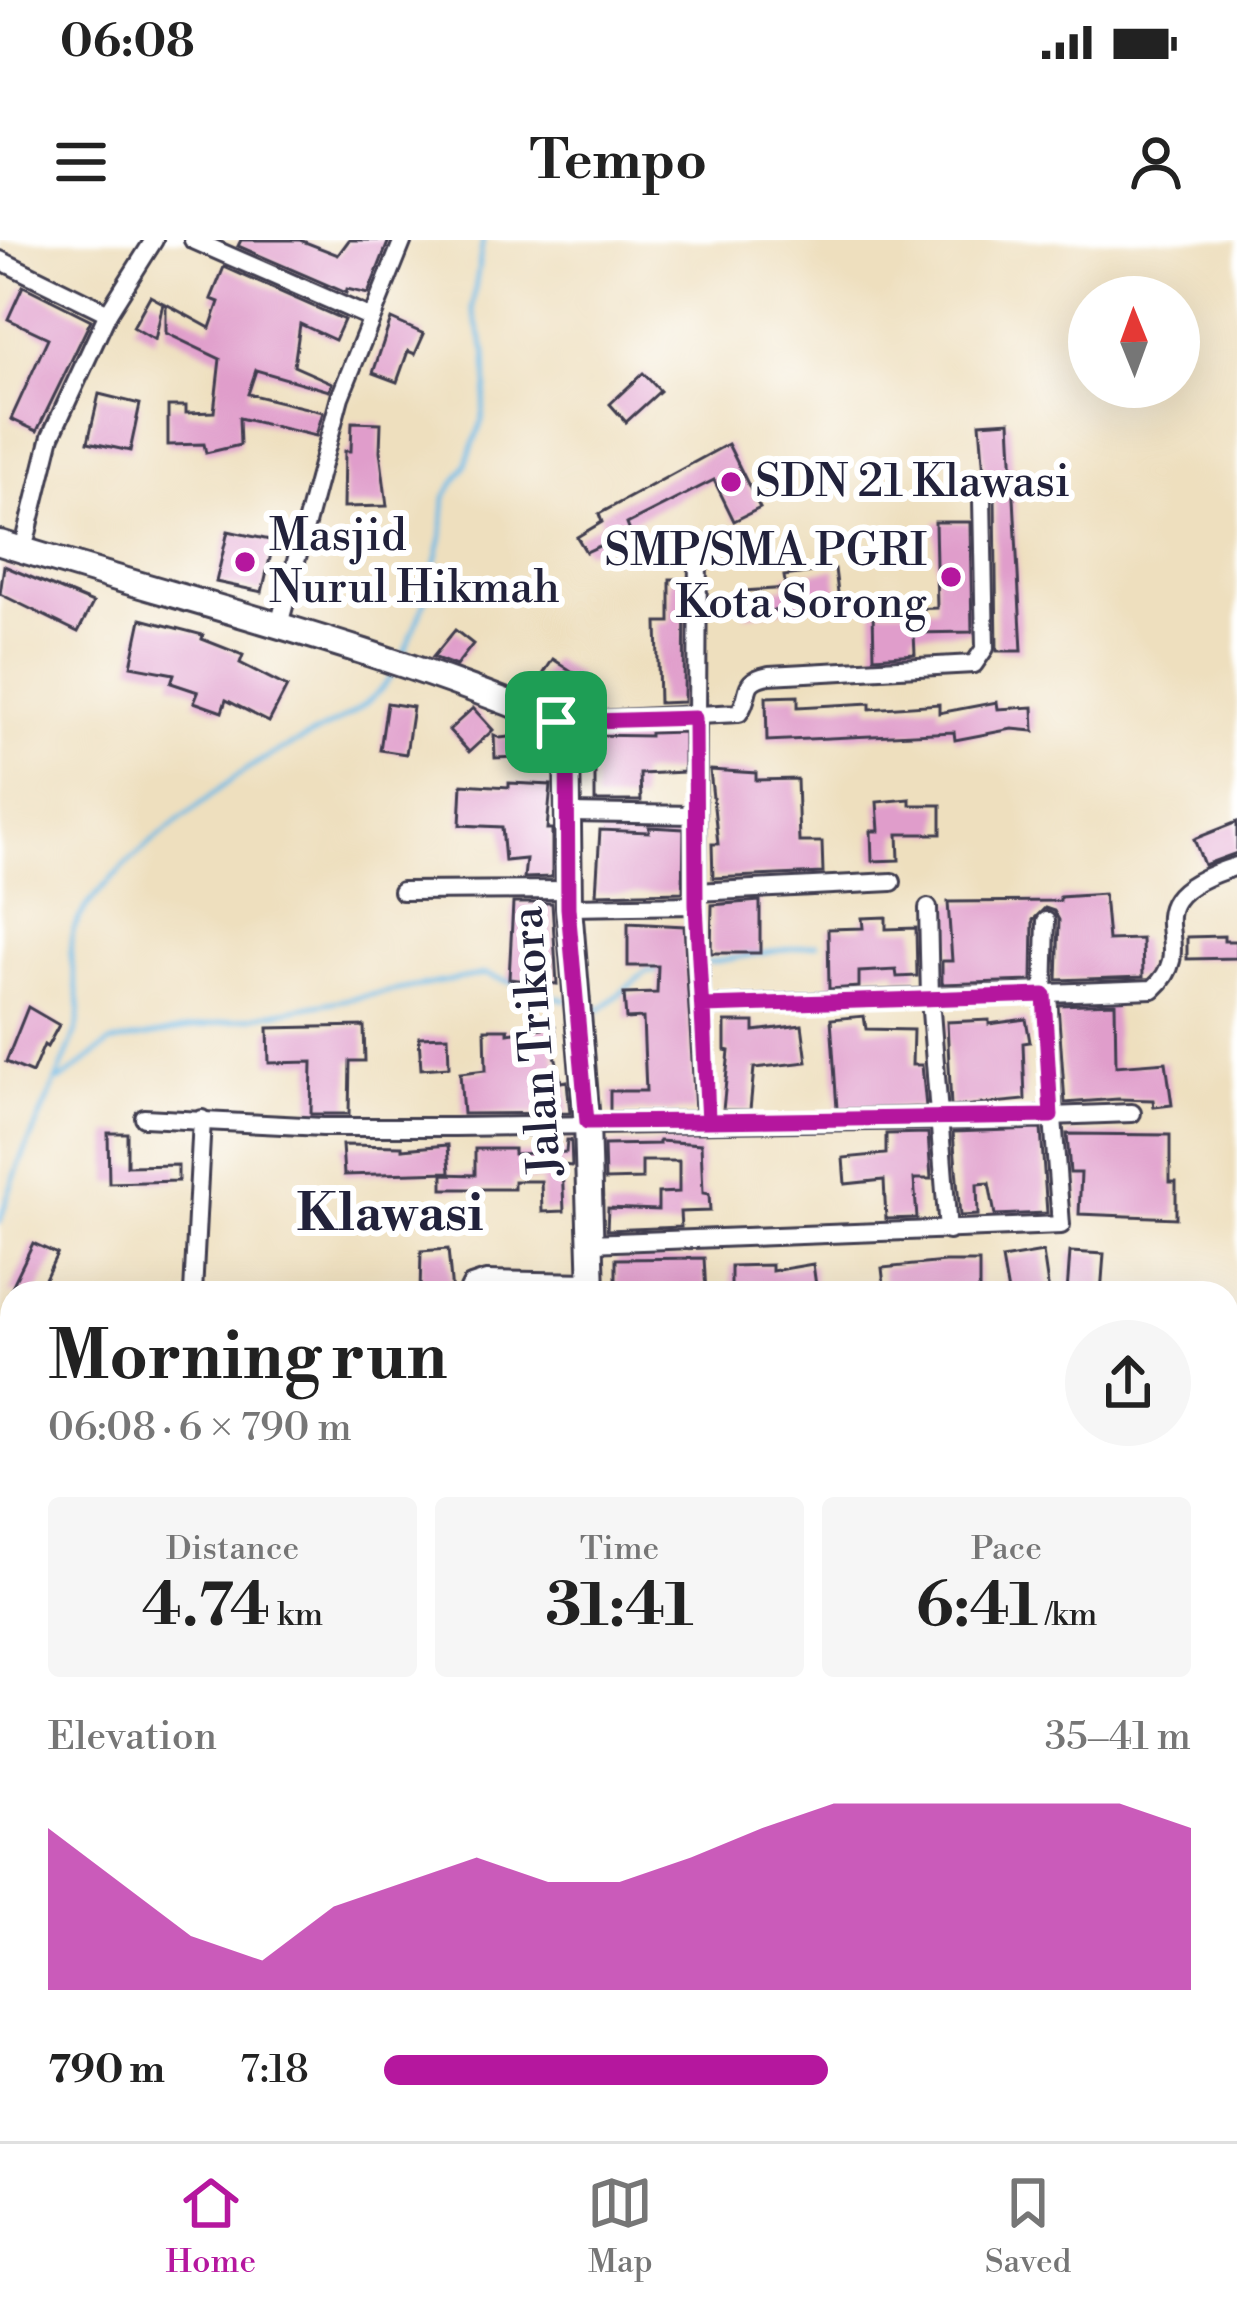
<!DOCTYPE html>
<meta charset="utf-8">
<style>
body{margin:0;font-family:"Libre Bodoni",serif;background:#f6f6f6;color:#222;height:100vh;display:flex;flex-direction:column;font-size:45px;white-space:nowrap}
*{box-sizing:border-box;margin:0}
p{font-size:39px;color:#767676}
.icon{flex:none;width:66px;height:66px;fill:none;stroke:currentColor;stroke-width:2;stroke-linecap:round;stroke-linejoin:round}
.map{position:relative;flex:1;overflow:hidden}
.drawer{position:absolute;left:0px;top:1041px;width:1239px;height:861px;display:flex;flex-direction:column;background:#fff;border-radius:36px 36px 0 0;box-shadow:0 12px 48px #0002}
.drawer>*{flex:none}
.needle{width:78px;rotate:359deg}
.controls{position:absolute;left:1068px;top:36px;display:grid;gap:24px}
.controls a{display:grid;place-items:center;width:132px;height:132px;border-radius:50%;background:#fff;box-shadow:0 12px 48px #0002;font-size:60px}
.pin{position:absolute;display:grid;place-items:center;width:102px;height:102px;color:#fff;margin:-51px;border-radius:24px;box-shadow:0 6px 18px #0006}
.round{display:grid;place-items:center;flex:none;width:126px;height:126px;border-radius:63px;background:#f6f6f6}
.overview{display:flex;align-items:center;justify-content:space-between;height:204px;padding:0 48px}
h1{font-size:66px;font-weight:800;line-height:90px}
.stats{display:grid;grid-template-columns:repeat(3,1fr);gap:18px;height:204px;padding:12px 48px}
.stats div{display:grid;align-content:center;border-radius:12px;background:#f6f6f6;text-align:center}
.stats b{font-size:60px;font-weight:800}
.stats small{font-size:33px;font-weight:400}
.stats p{font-size:33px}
.chart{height:336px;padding:24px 48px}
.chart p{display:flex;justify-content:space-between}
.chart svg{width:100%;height:216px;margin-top:12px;fill:#b5179e;opacity:.7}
ul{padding:0 48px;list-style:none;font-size:39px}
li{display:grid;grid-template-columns:192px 144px 1fr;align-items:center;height:90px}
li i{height:30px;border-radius:15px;background:#b5179e}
.status{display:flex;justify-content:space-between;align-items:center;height:84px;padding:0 60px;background:#fff;direction:ltr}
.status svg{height:33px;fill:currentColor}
header{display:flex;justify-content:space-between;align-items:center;height:156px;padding:0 48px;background:#fff;font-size:54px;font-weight:800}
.tab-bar{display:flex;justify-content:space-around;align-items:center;height:168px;border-top:3px solid #e0e0e0;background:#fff;font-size:33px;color:#767676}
.tab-bar a{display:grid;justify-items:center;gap:6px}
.tab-bar .selected{color:#b5179e}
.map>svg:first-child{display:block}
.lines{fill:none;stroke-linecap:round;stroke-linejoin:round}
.stream{stroke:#6ab9e5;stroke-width:4.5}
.building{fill:#e09dcb}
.street-casing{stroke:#413e4f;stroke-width:22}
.secondary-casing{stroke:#413e4f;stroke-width:30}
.street{stroke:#fff;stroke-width:16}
.secondary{stroke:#fff;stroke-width:24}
.route-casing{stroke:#fff;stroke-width:24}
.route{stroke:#b5179e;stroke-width:15}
.poi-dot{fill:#b5179e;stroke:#fff;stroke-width:4.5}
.labels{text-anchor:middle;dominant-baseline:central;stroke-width:12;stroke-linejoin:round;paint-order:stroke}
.poi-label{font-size:45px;fill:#22223b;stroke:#fff;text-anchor:start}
.street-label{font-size:45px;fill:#22223b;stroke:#fff}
.quarter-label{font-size:51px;font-weight:bold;fill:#22223b;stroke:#fff}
</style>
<div class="status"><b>06:08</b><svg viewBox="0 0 49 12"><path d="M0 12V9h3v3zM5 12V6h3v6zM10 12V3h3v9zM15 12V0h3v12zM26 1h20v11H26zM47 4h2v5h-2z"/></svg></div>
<header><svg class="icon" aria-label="menu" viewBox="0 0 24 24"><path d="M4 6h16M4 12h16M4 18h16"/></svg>Tempo<svg class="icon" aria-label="person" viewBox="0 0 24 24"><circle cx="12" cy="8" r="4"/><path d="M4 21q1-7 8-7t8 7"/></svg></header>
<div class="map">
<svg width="1237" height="1901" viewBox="0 0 1237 1901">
<rect width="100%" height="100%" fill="#fff"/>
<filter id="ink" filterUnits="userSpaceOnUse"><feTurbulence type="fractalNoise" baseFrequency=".00833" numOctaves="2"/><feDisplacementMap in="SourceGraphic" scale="24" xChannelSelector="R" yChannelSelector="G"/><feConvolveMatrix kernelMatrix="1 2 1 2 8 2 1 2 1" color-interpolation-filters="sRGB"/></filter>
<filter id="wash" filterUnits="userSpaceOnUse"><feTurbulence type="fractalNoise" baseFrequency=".004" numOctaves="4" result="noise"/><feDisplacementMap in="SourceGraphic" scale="48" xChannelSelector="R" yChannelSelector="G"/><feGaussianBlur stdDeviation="2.7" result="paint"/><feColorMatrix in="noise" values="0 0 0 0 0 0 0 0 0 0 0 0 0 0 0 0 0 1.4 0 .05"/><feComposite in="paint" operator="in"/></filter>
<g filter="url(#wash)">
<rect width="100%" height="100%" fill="#eedfbe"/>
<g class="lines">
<g class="stream">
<path d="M404,413L428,354L442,297L445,257L465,227L482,181L487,147L486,113L472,67L483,0"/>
<path d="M707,723L817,704"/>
<path d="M588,766L600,770L647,731H658"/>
<path d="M60,841L110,803L485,734L566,760"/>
<path d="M0,982C18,915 54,854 77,788C87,758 62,720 74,689C93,640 197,566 240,534C291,497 362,486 396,429"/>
</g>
</g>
<g id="blocks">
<g class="building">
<path d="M241,0H300L338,15L349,0H389L368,54L347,49L346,53L238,6Z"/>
<path d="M224,27L344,80L335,100L300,84L294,126L332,143L329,151L256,130L248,154L323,172L316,196L239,178L240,205L206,213L204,204L168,205V166H186V173L214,172L220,119L166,93V64L210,88L219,62L211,59Z"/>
<path d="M23,46L91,80L37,191L11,179L48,98L8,79Z"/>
<path d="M150,56L163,63L155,100L133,87Z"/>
<path d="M391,79L424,94L415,114L408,111L397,142L373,133Z"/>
<path d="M643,133L660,151L626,182L610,164Z"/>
<path d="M99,154L140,164L130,211L88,202Z"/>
<path d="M1010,181L1022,411H997L995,259L985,247L980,183Z"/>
<path d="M352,182L381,183L380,211L387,266L344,267L345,211H351Z"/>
<path d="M728,204L760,268L734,281L714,240L627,284L630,292L586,312L577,297L602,282L599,274Z"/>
<path d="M935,282H970L972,392L914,393L915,414L874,417L873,370L937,368Z"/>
<path d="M228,291L274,301L262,352L216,342Z"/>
<path d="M4,326L93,363L78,392L0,354Z"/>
<path d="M835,329L839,361L746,375L744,351L786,348L784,336Z"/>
<path d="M670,339H685L684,462L659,463L657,382H670Z"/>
<path d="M141,379L203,395L202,399L243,415L240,423L287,447L269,482L226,460L222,472L194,462L198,452L171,443L174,434L131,426Z"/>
<path d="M455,390L473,404L456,426L433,417Z"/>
<path d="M553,419L579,436L561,465L534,448Z"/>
<path d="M798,456V467L870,463V469L939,464V473L997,462L998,469L1033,467L1034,491L1012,489L955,500L954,492L767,501L766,457Z"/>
<path d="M387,463L413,467L406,514L380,510Z"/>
<path d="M473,468L493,490L469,512L449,490Z"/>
<path d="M684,492V532L640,534L641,561H595V527H590V495L650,496V493Z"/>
<path d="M538,494L539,516L495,518L494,495L500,498Z"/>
<path d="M710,530L756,533V540L797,539L799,602H822L823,633L713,638L712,604H718Z"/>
<path d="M509,543L551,545L547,589H552V637L524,638L526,619L505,621L502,587L460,585L462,544L509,547Z"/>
<path d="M910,559V565H941V594H898L899,620L872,621L871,591H879L877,562Z"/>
<path d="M1237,582V613L1204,625L1194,599Z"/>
<path d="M649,587L684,589L683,652L596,654L600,590L649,592Z"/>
<path d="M1104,654L1108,700L1142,699L1143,737L1057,740L1059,680L1054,671L1045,668L1033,680L1032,741L942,744V721H952L948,662L1060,661V657Z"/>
<path d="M760,661V713H711L712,665Z"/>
<path d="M513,663H552L557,744L509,739Z"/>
<path d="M886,677V689L916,688L917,736L897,737L896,730L859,732V747L829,749L828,689L863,688L862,678Z"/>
<path d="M628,683L684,686L695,871L610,872V851H646L643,778L626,779L624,754L657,753L658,726H628Z"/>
<path d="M1224,696V701H1237V718L1187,719V697Z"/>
<path d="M1115,763L1116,826L1166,822L1172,865L1154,867L1153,860L1118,859L1065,863L1058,765Z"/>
<path d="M28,767L59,785L47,807L44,805L32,833L6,822Z"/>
<path d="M864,776L866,789L913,790L912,825H922L926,867L837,869L831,779Z"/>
<path d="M1026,779L1030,802L1023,803L1025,860L951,867L947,782L989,780V784Z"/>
<path d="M725,782H754V791L802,785L807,822L754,828L750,870H723L729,811L725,810Z"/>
<path d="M364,786L365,821H350L349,874H311L312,822L269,823L268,788Z"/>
<path d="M555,786L558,810H554L561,842L567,841L570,873L463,874L460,833L486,830L485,789H508V793Z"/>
<path d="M448,796L449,827L421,829L419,797Z"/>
<path d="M1041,889L1047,973L995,975L989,943L977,944L978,975L960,976L953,892Z"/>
<path d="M108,893H127V926L178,925V941L109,943Z"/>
<path d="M928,893L931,939H914L917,978L886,979L884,940L845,944L843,918L886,914V894Z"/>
<path d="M1067,894L1170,895V942H1176V978L1079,974L1081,933H1070Z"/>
<path d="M567,900H571L572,926L562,925L564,971L542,972L541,941H514V949H443V934L475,935V909H514V914L566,912Z"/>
<path d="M659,901L701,904L703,953L709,954L710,971L680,972L681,987L607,990L608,968L658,970V953L679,952V921H642V939L605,940L604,905L659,904Z"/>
<path d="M342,905L402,906V909L448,905L450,932L344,935Z"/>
<path d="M33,1003L57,1014L38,1053H9Z"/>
<path d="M448,1009L452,1053H420L421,1011Z"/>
<path d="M1043,1012L1049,1053H1008L1002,1019Z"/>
<path d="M1070,1012L1104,1014L1101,1053H1067Z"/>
<path d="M704,1018L706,1053H616V1019Z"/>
<path d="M945,1022H979V1053H885L882,1028Z"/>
<path d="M813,1024L817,1053H731V1026L772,1025V1031Z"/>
</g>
</g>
</g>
<g filter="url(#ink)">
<use href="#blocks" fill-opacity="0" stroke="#413e4f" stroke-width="3"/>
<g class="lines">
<defs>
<g id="street">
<path d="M193,0L369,77"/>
<path d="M0,20L108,73"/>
<path d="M698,302L696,665L708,881"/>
<path d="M23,310L51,196L108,73L154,0"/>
<path d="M279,385L340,157L403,0"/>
<path d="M556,482L739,473C753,453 739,441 769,435L974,424L985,408L982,259"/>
<path d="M568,573L695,575"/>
<path d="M402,651L569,650"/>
<path d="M696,652L892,642"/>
<path d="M569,667L696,665"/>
<path d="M928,668L930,758L948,991"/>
<path d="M704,766L1153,749C1207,701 1116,663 1237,626"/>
<path d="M144,878L323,887H455L939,880L1132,873"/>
<path d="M590,1003L1061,985L1044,755L1046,681"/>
<path d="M193,1053L202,879"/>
<path d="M467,1053L471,1045L486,1040L591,1042"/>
<path d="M1227,1582L1237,1589"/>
<path d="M0,1864H12"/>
<path d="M104,1901V1890"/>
<path d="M213,1901V1890"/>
</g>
<g id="secondary">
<path d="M0,303C185,361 376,406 556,482L567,508L569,667L587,882L592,1053"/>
<path d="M561,1901L568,1890"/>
</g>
</defs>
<use href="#street" class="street-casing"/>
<use href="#secondary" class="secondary-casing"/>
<use href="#street" class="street"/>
<use href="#secondary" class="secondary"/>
</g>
</g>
<g class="lines" filter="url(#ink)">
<defs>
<path id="route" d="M556,482L567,508L568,668L587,882L708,881L704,766L1044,755L1051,876L708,881L696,665L695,478L556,482"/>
</defs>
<use href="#route" class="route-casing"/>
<use href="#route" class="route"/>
</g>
<g class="poi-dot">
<circle cx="731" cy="242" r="12"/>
<circle cx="245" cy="322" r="12"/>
<circle cx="951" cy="337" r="12"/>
</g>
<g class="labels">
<g class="poi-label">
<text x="755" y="242">SDN 21 Klawasi</text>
<text x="269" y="296">Masjid<tspan x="269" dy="52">Nurul Hikmah</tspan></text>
<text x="927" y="311" text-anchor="end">SMP/SMA PGRI<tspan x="927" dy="52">Kota Sorong</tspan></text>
</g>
<g class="street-label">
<text transform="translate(537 801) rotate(-94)">Jalan Trikora</text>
</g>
<g class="quarter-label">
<text x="390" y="975">Klawasi</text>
</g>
</g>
</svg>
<div class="controls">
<a><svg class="needle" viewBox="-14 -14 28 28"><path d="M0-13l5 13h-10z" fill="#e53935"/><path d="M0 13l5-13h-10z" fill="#767676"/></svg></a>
</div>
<div class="pin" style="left:556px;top:482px;background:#1e9e55"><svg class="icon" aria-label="arrive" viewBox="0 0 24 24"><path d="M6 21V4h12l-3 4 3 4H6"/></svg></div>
<section class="drawer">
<div class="overview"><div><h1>Morning run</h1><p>06:08 · 6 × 790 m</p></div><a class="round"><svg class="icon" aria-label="share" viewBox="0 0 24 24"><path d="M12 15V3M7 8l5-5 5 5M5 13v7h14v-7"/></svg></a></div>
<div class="stats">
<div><p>Distance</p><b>4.74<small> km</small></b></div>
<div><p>Time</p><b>31:41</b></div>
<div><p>Pace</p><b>6:41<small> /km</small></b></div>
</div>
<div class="chart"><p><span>Elevation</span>35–41 m</p>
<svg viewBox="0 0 160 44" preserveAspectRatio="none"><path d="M0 44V11L10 22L20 33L30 38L40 27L50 22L60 17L70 22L80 22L90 17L100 11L110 6L120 6L130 6L140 6L150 6L160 11V44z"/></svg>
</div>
<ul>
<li><b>790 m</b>7:18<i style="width:55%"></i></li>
</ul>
</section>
</div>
<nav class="tab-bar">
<a class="selected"><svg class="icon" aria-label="home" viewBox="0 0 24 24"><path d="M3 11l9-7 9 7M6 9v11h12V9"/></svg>Home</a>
<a><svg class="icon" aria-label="map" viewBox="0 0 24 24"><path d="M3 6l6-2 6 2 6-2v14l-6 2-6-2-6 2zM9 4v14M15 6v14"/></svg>Map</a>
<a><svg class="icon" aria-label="saved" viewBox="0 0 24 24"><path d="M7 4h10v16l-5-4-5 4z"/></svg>Saved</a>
</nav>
